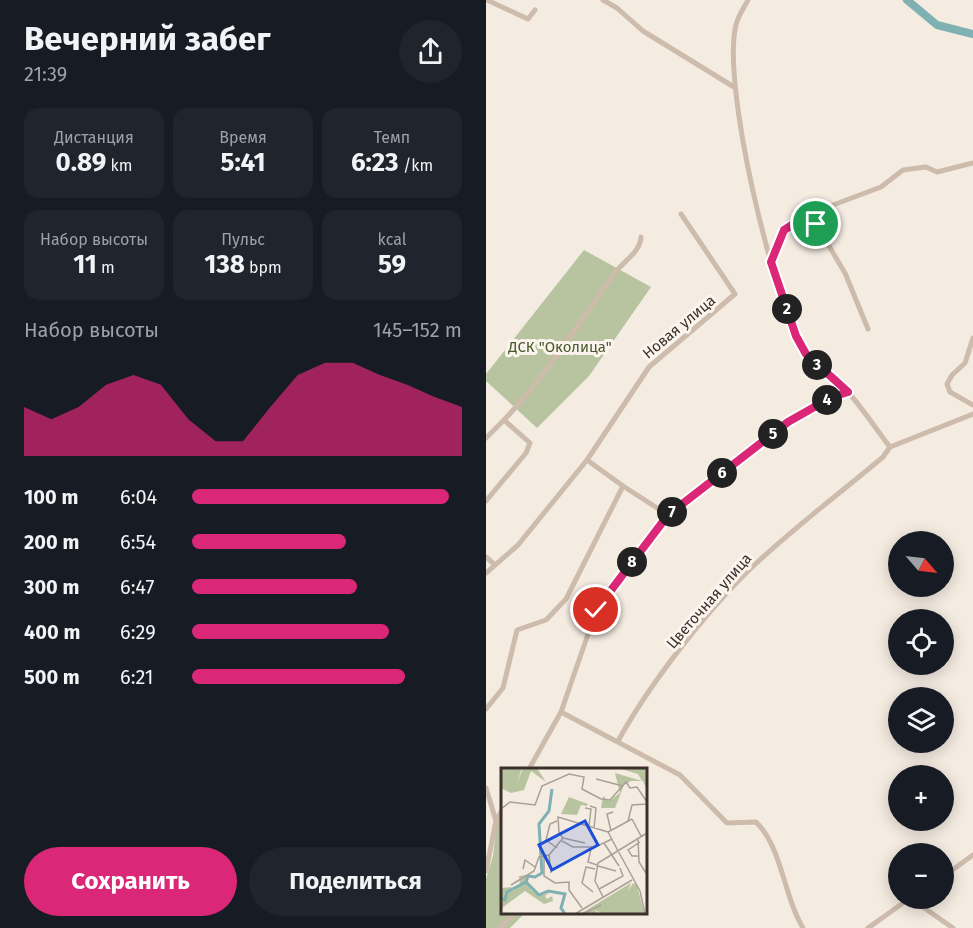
<!DOCTYPE html>
<html lang="ru">
<meta charset="utf-8">
<style>
body{margin:0;font-family:"Fira Sans",sans-serif;background:#20242c;color:#f1f3f6;height:100vh;display:flex;flex-direction:column;font-size:22px;white-space:nowrap}
*{box-sizing:border-box;margin:0}
p{font-size:20px;color:#9ea1a6}
.icon{flex:none;width:33px;height:33px;fill:none;stroke:currentColor;stroke-width:2;stroke-linecap:round;stroke-linejoin:round}
.map{position:relative;flex:1;overflow:hidden}
.sheet{display:flex;flex-direction:column;background:#171b24;width:486px}
.sheet>*{flex:none}
.needle{width:39px;rotate:118deg}
.buttons{position:absolute;left:402px;top:531px;display:grid;gap:12px}
.buttons a{display:grid;place-items:center;width:66px;height:66px;border-radius:50%;background:#171b24;box-shadow:0 3px 15px #0003;font-size:30px}
.pin{position:absolute;display:grid;place-items:center;width:51px;height:51px;color:#fff;margin:-26px;border:3px solid #fff;border-radius:50%;box-shadow:0 2px 6px #0007}
.km{position:absolute;width:30px;height:30px;margin:-15px;border-radius:50%;background:#222;color:#fff;font-size:16px;line-height:30px;text-align:center}
.round{display:grid;place-items:center;flex:none;width:63px;height:63px;border-radius:32px;background:#20242c}
.summary{display:flex;align-items:center;justify-content:space-between;height:102px;padding:0 24px}
h1{font-size:33px;font-weight:700;line-height:45px}
.metrics{display:grid;grid-template-columns:repeat(3,1fr);gap:9px;height:102px;padding:6px 24px}
.metrics div{display:grid;align-content:center;border-radius:15px;background:#20242c;text-align:center}
.metrics b{font-size:26px;font-weight:700}
.metrics small{font-size:16px;font-weight:400}
.metrics p{font-size:16px}
.chart{height:168px;padding:12px 24px}
.chart p{display:flex;justify-content:space-between}
.chart svg{width:100%;height:108px;margin-top:6px;fill:#db2777;opacity:.7}
.primary-button{display:flex;gap:12px;margin-top:auto;padding:12px 24px}
.primary-button a{flex:1;height:69px;border-radius:36px;background:#db2777;color:#fff;font-size:24px;font-weight:700;line-height:69px;text-align:center}
.primary-button a+a{background:#20242c;color:#f1f3f6}
ul{padding:0 24px;list-style:none;font-size:20px}
li{display:grid;grid-template-columns:96px 72px 1fr;align-items:center;height:45px}
li i{height:15px;border-radius:8px;background:#db2777}
main{display:flex;flex:1;min-height:0}
.map>svg:first-child{display:block}
.green{fill:#b8c4a0}
.lines{fill:none;stroke-linecap:round;stroke-linejoin:round}
.river{stroke:#7fb0b2;stroke-width:8}
.minor{stroke:#cdbbac;stroke-width:5}
.route-casing{stroke:#fff;stroke-width:12}
.route{stroke:#db2777;stroke-width:8}
.labels{text-anchor:middle;dominant-baseline:central;stroke-width:6;stroke-linejoin:round;paint-order:stroke}
.street-label{font-size:15px;fill:#3b302b;stroke:#fbf5ee}
.park-label{font-size:15px;fill:#4a5a2e;stroke:#fbf5ee}
.inset-river{fill:none;stroke:#7fb0b2;stroke-width:3}
.inset-road{fill:none;stroke:#aaa098;stroke-width:1.5}
.view{fill:#1d4ed8;fill-opacity:0.15;stroke:#1d4ed8;stroke-width:3}
.inset-edge{fill:none;stroke:#3b302b;stroke-width:3}
</style>
<main>
<section class="sheet">
<div class="summary"><div><h1>Вечерний забег</h1><p>21:39</p></div><a class="round"><svg class="icon" aria-label="share" viewBox="0 0 24 24"><path d="M12 15V3M7 8l5-5 5 5M5 13v7h14v-7"/></svg></a></div>
<div class="metrics">
<div><p>Дистанция</p><b>0.89<small> km</small></b></div>
<div><p>Время</p><b>5:41</b></div>
<div><p>Темп</p><b>6:23<small> /km</small></b></div>
</div>
<div class="metrics">
<div><p>Набор высоты</p><b>11<small> m</small></b></div>
<div><p>Пульс</p><b>138<small> bpm</small></b></div>
<div><p>kcal</p><b>59</b></div>
</div>
<div class="chart"><p><span>Набор высоты</span>145–152 m</p>
<svg viewBox="0 0 160 44" preserveAspectRatio="none"><path d="M0 44V24L10 29L20 24L30 15L40 11L50 15L60 29L70 38L80 38L90 24L100 11L110 6L120 6L130 11L140 15L150 20L160 24V44z"/></svg>
</div>
<ul>
<li><b>100 m</b>6:04<i style="width:95%"></i></li>
<li><b>200 m</b>6:54<i style="width:57%"></i></li>
<li><b>300 m</b>6:47<i style="width:61%"></i></li>
<li><b>400 m</b>6:29<i style="width:73%"></i></li>
<li><b>500 m</b>6:21<i style="width:79%"></i></li>
</ul>
<div class="primary-button"><a>Сохранить</a><a>Поделиться</a></div>
</section>
<div class="map">
<svg width="487" height="928" viewBox="0 0 487 928">
<rect width="100%" height="100%" fill="#f4ebe1"/>
<g class="green">
<path d="M98,250L165,287L103,376L51,428L0,381V374Z"/>
<path d="M16,812V912H40L24,928H0V879L7,856L11,821Z"/>
</g>
<g class="lines">
<path class="river" d="M421,0L451,25L487,34"/>
<g class="minor">
<path d="M1,0L42,19L49,10"/>
<path d="M117,0L131,8L157,31L248,87"/>
<path d="M262,0C258,8 252,16 250,25C235,82 287,301 319,352C329,368 349,378 362,392C377,409 390,429 404,447"/>
<path d="M324,214L359,273L382,329"/>
<path d="M285,262L298,230L315,217L395,187L417,170L440,167L451,172L487,163"/>
<path d="M487,338L479,363L466,375L461,384L464,392L487,405"/>
<path d="M18,420C60,376 92,323 129,273C137,261 154,253 155,237"/>
<path d="M0,438L18,420L44,443L40,453L0,501"/>
<path d="M404,447L487,414"/>
<path d="M137,486L101,460L163,367L249,294L195,214"/>
<path d="M0,557L8,564"/>
<path d="M0,573L32,545L101,460"/>
<path d="M0,709L17,688L31,630L60,620L80,599L137,486L182,515"/>
<path d="M75,712L194,775L241,823L270,822C297,849 297,895 317,928"/>
<path d="M132,741C163,685 215,618 260,573C303,531 352,495 397,457L404,447"/>
<path d="M43,769L75,712L110,611L182,515L301,423L325,408L362,392"/>
<path d="M0,788L10,821L0,871"/>
<path d="M10,821L16,810"/>
<path d="M458,876L487,855"/>
<path d="M424,898L467,928"/>
<path d="M14,928L30,912"/>
<path d="M382,928L424,898"/>
</g>
</g>
<g class="lines">
<defs>
<path id="route" d="M110,610L182,515L302,422L346,397L362,392L320,354L310,336L285,262L298,230L324,214L330,224"/>
</defs>
<use href="#route" class="route-casing"/>
<use href="#route" class="route"/>
</g>
<g class="labels">
<g class="street-label">
<text transform="translate(193 327) rotate(-40)">Новая улица</text>
<text transform="translate(223 601) rotate(-49)">Цветочная улица</text>
</g>
<g class="park-label">
<text x="74" y="347">ДСК "Околица"</text>
</g>
</g>
<g transform="translate(15 768)">
<rect width="146" height="146" fill="#f4ebe1"/>
<path d="M0,0H21L15,18L22,0H36L45,14L30,3L23,22L10,25L0,20ZM117,0H145V20L142,13H130L123,17L114,40H100L102,28L108,33L119,25L114,5L141,13L137,6ZM68,29L87,36L86,38L80,37L76,47L60,46ZM25,107L30,122L42,127L51,123L44,128L46,131L51,128L52,133L43,136L24,123L1,140L0,130L4,129H0V120L11,119L4,125L12,123L19,118L18,108ZM130,115L127,123L132,115L136,117L143,145H99L93,141L97,145L79,146Z" fill="#b8c4a0"/>
<path class="inset-river" d="M51,21L48,43L38,56L41,105L34,109L27,108L25,114L38,127L47,123L64,126L60,140L64,146M0,130L4,132L6,124L25,114"/>
<path class="inset-road" d="M95,11L122,18M89,38L95,40L93,61M84,40L90,41L88,58M0,41L9,34L34,37L41,18L68,6L83,9L81,21L100,31L109,32L125,14L129,20L136,19L146,34M131,51L140,68M127,53L131,37L146,36M110,63L106,46L112,44M107,64L131,51M107,64L116,81M62,70L58,65L57,49L107,64M62,70L84,75M137,70L138,94L145,105M61,73L72,79H91M103,75L118,98M56,80L45,72L49,56L56,53M116,81L139,123L144,146M48,87L50,105M43,88V108L54,115L68,114V122L81,140M137,88H131L127,82L139,74M96,97L87,94L90,81L111,71M97,98L115,103M22,101L24,92L34,99M10,117L33,103L38,89L48,87L62,70M98,121L122,108L119,100M92,124L81,115L85,99L94,101M102,129L94,113L97,95L146,65M74,146L131,112M82,146L100,137"/>
<path class="view" d="M84,53L97,77L51,102L38,77Z"/>
<rect width="146" height="146" class="inset-edge"/>
</g>
</svg>
<div class="buttons">
<a><svg class="needle" viewBox="-14 -14 28 28"><path d="M0-13l5 13h-10z" fill="#e53935"/><path d="M0 13l5-13h-10z" fill="#9ea1a6"/></svg></a>
<a><svg class="icon" aria-label="locate" viewBox="0 0 24 24"><circle cx="12" cy="12" r="6"/><path d="M12 2v4M12 18v4M2 12h4M18 12h4"/></svg></a>
<a><svg class="icon" aria-label="layers" viewBox="0 0 24 24"><path d="M12 4l9 5-9 5-9-5zM3 14l9 5 9-5"/></svg></a>
<a>+</a>
<a>−</a>
</div>
<div class="pin" style="left:330px;top:224px;background:#1e9e55"><svg class="icon" aria-label="arrive" viewBox="0 0 24 24"><path d="M6 21V4h12l-3 4 3 4H6"/></svg></div>
<div class="pin" style="left:110px;top:610px;background:#d93025"><svg class="icon" aria-label="check" viewBox="0 0 24 24"><path d="M5 12l5 5 9-10"/></svg></div>
<b class="km" style="left:301px;top:309px">2</b>
<b class="km" style="left:331px;top:365px">3</b>
<b class="km" style="left:341px;top:400px">4</b>
<b class="km" style="left:287px;top:434px">5</b>
<b class="km" style="left:236px;top:473px">6</b>
<b class="km" style="left:186px;top:512px">7</b>
<b class="km" style="left:146px;top:562px">8</b>
</div>
</main>
